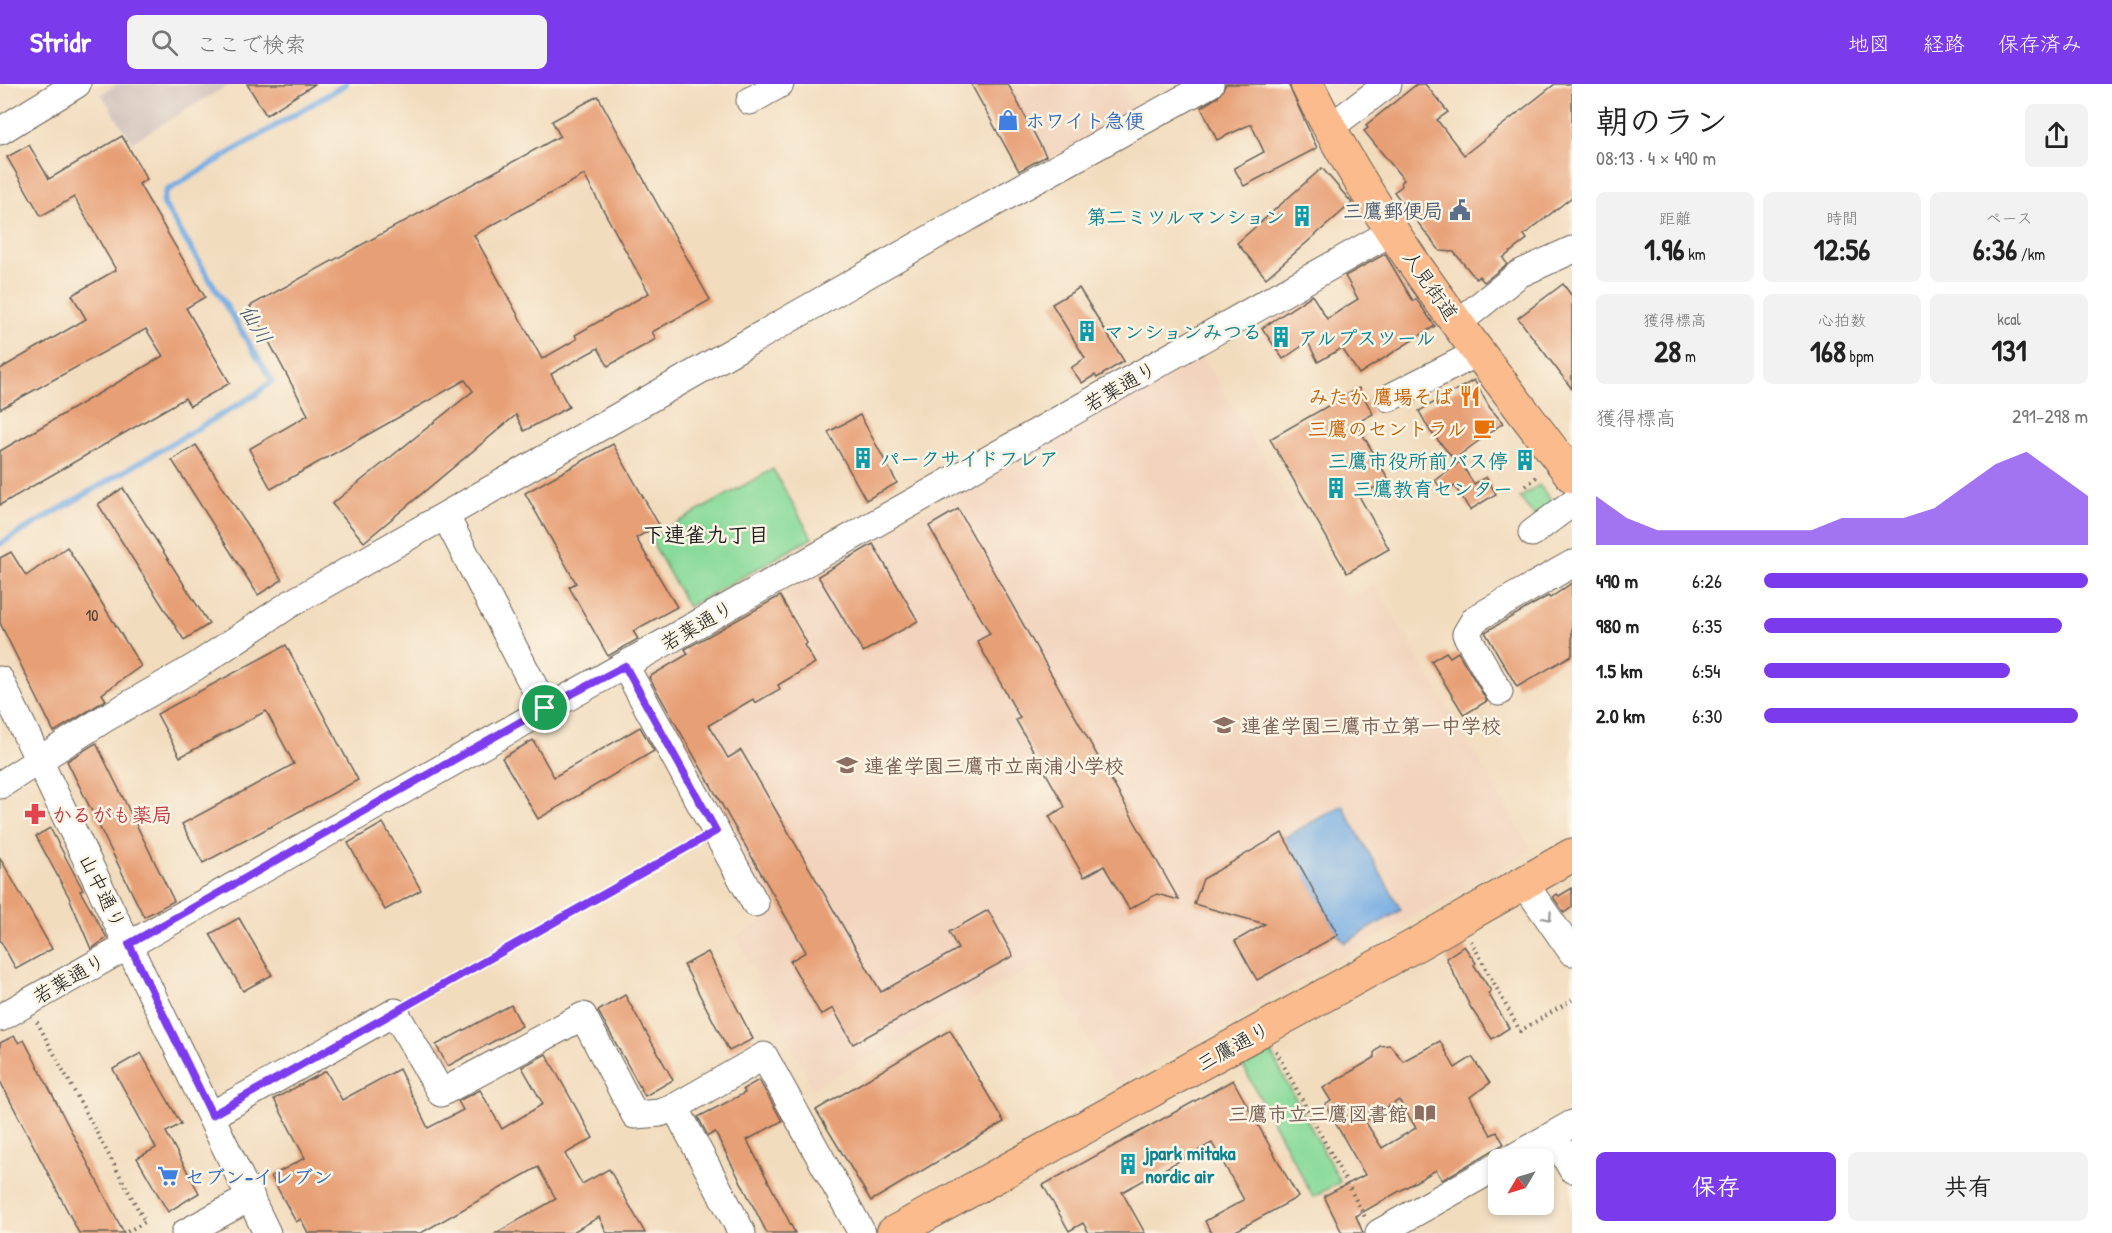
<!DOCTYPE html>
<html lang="ja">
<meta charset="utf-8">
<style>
body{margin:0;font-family:"Patrick Hand","Klee One",sans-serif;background:#f2f2f2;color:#222;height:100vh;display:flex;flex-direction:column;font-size:22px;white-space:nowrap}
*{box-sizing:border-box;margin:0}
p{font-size:20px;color:#767676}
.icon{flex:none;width:33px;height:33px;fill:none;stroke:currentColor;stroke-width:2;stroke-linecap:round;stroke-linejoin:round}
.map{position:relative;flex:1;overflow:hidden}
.sheet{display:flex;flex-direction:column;background:#fff;width:540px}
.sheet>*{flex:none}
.needle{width:39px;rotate:232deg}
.controls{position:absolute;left:1488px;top:1065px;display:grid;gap:12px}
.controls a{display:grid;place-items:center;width:66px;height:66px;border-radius:9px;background:#fff;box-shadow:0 3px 9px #0003;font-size:30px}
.pin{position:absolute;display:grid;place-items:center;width:51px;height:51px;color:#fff;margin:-26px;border:3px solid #fff;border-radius:50%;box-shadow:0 2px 6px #0007}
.round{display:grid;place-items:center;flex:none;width:63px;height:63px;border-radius:9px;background:#f2f2f2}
.overview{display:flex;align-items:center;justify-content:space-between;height:102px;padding:0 24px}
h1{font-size:33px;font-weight:700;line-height:45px}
.stats{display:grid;grid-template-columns:repeat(3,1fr);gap:9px;height:102px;padding:6px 24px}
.stats div{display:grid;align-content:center;border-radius:9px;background:#f2f2f2;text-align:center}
.stats b{font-size:30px;font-weight:700}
.stats small{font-size:16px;font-weight:400}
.stats p{font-size:16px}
.chart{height:168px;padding:12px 24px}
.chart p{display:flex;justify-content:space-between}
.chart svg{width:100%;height:108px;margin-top:6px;fill:#7c3aed;opacity:.7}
.action{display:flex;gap:12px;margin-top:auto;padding:12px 24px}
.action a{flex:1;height:69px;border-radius:9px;background:#7c3aed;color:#fff;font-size:24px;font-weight:700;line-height:69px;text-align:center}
.action a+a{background:#f2f2f2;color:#222}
ul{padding:0 24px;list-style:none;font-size:20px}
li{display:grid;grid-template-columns:96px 72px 1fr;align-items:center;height:45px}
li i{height:15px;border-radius:8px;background:#7c3aed}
header{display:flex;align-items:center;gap:36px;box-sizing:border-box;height:84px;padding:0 30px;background:#7c3aed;color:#fff}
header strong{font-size:28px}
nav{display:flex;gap:33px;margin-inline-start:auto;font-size:21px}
.search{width:420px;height:54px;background:#f2f2f2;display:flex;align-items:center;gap:15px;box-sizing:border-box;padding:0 21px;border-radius:9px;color:#767676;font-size:22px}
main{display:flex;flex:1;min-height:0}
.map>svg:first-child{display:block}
.built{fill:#f2d4be}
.industrial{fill:#cfc0ba}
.green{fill:#88da9a;stroke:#527b5b;stroke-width:1.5}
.water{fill:#73abe2;stroke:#48647f;stroke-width:1.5}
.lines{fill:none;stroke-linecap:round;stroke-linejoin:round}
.stream{stroke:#73abe2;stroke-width:6}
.building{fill:#e79f74;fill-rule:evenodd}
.minor-casing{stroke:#675f55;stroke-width:29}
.major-casing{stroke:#675f55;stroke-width:35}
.path{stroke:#675f55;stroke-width:4;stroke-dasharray:1.5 4.5;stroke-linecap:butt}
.minor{stroke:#fff;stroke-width:27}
.major{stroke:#fbbb8d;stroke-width:33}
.oneway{stroke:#999}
.route-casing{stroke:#fff;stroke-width:12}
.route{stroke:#7c3aed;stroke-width:8}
.labels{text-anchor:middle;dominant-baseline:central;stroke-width:5;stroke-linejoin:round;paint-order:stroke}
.number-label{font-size:16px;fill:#4f3d32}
.shop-label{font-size:20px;font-weight:bold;fill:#366cbe;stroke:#fcf5e5;text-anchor:start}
.service-label{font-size:20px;font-weight:bold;fill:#4e5e75;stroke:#fcf5e5;text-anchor:end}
.culture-label{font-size:20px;font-weight:bold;fill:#0d838f;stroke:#fcf5e5;text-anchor:start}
.street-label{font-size:20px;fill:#1c1c1c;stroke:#fcf5e5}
.food-label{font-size:20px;font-weight:bold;fill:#c56008;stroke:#fcf5e5;text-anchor:end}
.education-label{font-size:20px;font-weight:bold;fill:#785e54;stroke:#fcf5e5;text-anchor:start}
.health-label{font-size:20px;font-weight:bold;fill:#be3a42;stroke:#fcf5e5;text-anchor:start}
.water-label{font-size:21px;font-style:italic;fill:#3f556b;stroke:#fcf5e5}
.neighbourhood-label{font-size:21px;font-weight:bold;fill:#1c1c1c;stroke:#fcf5e5}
</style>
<header>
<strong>Stridr</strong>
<div class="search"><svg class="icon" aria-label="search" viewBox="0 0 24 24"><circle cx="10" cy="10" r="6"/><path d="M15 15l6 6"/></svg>ここで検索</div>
<nav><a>地図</a><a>経路</a><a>保存済み</a></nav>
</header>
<main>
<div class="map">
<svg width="1572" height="1149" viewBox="0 0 1572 1149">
<rect width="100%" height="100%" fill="#fcf5e5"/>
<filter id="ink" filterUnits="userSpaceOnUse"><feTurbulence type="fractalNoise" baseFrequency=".0167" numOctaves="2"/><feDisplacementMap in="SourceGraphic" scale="12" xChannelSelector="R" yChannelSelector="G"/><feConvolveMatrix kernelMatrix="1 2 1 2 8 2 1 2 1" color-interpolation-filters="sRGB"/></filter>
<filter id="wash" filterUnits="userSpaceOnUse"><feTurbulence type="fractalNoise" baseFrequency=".008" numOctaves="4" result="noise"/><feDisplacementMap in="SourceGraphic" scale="24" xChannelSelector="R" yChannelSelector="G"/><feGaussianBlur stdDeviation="1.35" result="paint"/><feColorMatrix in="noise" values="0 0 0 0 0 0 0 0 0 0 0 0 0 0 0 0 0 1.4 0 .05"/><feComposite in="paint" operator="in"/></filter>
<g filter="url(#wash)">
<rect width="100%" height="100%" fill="#f2dcbe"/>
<g class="built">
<path d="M1008,0H1124L1137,26L1048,75Z"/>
<path d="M1324,0H1360L1332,15Z"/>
<path d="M1203,272L1348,516L1374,499L1532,766L1115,1002L1045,877L813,1004L736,853L768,833L716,747L635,592L699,555L730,616L815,569L782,507Z"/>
</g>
<path class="industrial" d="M117,0H230L132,58L101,10Z"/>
<g class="green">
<path d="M773,385L812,454L688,523L650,454Z"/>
<path d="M1539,401L1555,422L1535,433L1520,414Z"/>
<path d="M1270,967L1340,1098L1313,1113L1243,982Z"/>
</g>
<path class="water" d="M1342,721L1401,826L1345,859L1338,851L1284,754Z"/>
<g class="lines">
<path class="stream" d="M0,460L255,311L272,297L163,119L166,107L346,0"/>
</g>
<g id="blocks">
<g class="building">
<path d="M247,0H315L266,31Z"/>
<path d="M971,0H1008L1046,72L1019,87Z"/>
<path d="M1226,0H1288L1317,64L1244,102L1234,84L1264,68L1251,40L1217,56L1201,23L1218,13Z"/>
<path d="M1417,0H1425L1448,28L1437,36L1464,71L1555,0H1572V113L1524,151L1527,155L1503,174L1507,180L1484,198L1479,192L1476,195L1454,168L1440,167L1394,108L1402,102L1401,99L1404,96L1364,47L1368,44L1366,41Z"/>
<path d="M598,12L710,216L652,248L656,255L608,282L598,264L551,290L569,323L524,347L516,331L364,458L332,420L473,307L465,296L271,405L249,365L308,331L250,222L560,52L552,37ZM584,91L649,209L575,251L577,255L542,275L474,151Z"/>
<path d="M122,52L147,95L139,100L205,213L186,224L230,299L190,322L185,314L0,421V367L163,272L146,245L0,325V285L86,235L72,211L116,186L74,113L41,132L7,73L29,61L49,95Z"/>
<path d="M1322,84L1352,119L1266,194L1237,159Z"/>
<path d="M1385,170L1413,217L1416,215L1435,242L1359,290L1342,264L1318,278L1308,258L1283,275L1262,244L1312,211L1327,235L1358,215L1345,192Z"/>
<path d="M1563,200L1572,212V305L1518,234Z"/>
<path d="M1079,204L1124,277L1097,294L1095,291L1082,299L1071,284L1085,274L1052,220Z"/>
<path d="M1474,296L1490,324L1503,339L1454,375L1430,347L1419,327Z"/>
<path d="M1359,304L1373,330L1356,339L1389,396L1359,412L1389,465L1347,489L1270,355Z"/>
<path d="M860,331L897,399L866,416L828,348Z"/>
<path d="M613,360L659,441L636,454L677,523L633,547L638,555L608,572L569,503L576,499L525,409Z"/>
<path d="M196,361L282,496L258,511L172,376Z"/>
<path d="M1460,378L1474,400L1486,393L1496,410L1470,426L1455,402L1444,409L1435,396Z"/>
<path d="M123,404L209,540L184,556L98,420Z"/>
<path d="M958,425L1179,816L1157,810L1129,825L1104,782L1084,793L1049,732L1065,723L1016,636L1020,634L977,557L990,550L929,442Z"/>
<path d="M873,460L918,537L863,568L818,492Z"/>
<path d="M67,463L141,582L102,610L106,616L54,648L0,539V474L11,468L26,492Z"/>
<path d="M1572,499V571L1517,603L1485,548L1548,512L1550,514Z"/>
<path d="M780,512L807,559L804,561L815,579L778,601L780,605L755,619L753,615L709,641L728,674L741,666L881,908L958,865L949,848L988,826L1013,872L853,960L833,924L821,931L790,877L806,868L649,593L688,570L685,565Z"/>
<path d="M286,561L358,696L203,779L182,740L294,680L266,627L180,673L157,630Z"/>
<path d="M1446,568L1450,573L1458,568L1487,617L1464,631L1431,577Z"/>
<path d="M640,643L654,667L538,735L502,674L533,656L554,693Z"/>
<path d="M96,659L174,817L144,833L67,677Z"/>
<path d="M383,739L421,806L385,826L348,759Z"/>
<path d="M50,744L83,806L80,807L107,854L91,865L69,813L36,752Z"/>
<path d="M1282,749L1338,851L1257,896L1235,857L1265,840L1194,820L1203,795Z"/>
<path d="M0,774L52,865L16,885L0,856Z"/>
<path d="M1572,804V823L1564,829L1553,813L1557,810L1559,812Z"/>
<path d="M239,834L272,891L243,907L210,850Z"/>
<path d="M1464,862L1476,879L1474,881L1491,907L1488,909L1509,944L1492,955L1471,924L1446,874Z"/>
<path d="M708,868L753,955L729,967L684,881Z"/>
<path d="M625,911L673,996L645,1012L598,927Z"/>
<path d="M511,921L522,942L448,982L436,961Z"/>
<path d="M950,946L1004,1038L871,1117L816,1026Z"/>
<path d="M14,952L19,959L24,956L124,1149H79L0,997V959Z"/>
<path d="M1440,957L1455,984L1472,973L1490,999L1470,1013L1491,1051L1497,1048L1504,1060L1442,1096L1436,1086L1356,1132L1363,1149H1342L1324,1112L1365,1091L1325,1021L1331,1017L1323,1004L1374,974V969L1380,962L1390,961L1403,977ZM1399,1016L1416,1044L1382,1064L1365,1037Z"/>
<path d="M141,969L181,1040L166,1048L199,1109L168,1128L137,1074L156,1064L113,985Z"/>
<path d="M546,970L593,1054L565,1070L582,1100L609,1085L645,1149H607L599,1133L571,1149H496L556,1115L538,1083L421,1149H308L301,1135L296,1138L271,1092L305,1074L274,1015L326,987L342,1016L399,985L428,1044L463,1026L458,1017L480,1006L502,1045L543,1020L522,983Z"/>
<path d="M759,996L782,1037L747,1056L795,1149H767L715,1048L708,1052L698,1033L745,1009L743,1005Z"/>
<path d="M1233,996L1298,1113L1232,1149H1211L1205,1137L1244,1116L1212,1059L1122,1108L1145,1149H1089L1083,1139L1069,1147L1043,1101Z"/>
</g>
</g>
</g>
<g filter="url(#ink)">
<use href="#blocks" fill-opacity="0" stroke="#675f55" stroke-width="1.5"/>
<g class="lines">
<defs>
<g id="minor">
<path d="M750,17L780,0"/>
<path d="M1329,44L1388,0"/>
<path d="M0,47L77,0"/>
<path d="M1458,239L1519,190L1572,166"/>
<path d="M1389,314L1479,268"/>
<path d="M446,433L545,624"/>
<path d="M1532,449L1572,419"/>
<path d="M625,582L755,819"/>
<path d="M0,596L267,1149"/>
<path d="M1499,608L1466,550L1475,535L1572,480"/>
<path d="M0,701L104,635L195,583L290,520L954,141L1210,0"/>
<path d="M1529,796L1533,812L1572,868"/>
<path d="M0,934L1393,147"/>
<path d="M212,1031L395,928L441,1009L583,932L635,1031L660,1029L675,1023"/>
<path d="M1553,1051L1572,1085"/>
<path d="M1509,1076L1572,1040"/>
<path d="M185,1149L251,1113"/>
<path d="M742,1149L675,1023L764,972L862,1149"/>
<path d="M1379,1149L1498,1082"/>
</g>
<g id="major">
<path d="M1307,0C1376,142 1478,267 1572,392"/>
<path d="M893,1149L1421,858L1572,771"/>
</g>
</defs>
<use href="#minor" class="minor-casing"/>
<use href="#major" class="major-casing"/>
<g class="path">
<path d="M1526,402L1539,391"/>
<path d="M1471,857L1520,947L1572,916"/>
<path d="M414,917L697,757"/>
<path d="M37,938L145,1138L125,1149"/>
<path d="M1276,967L1365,1133"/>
</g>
<use href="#minor" class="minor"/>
<use href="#major" class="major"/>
</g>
<defs><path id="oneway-chevron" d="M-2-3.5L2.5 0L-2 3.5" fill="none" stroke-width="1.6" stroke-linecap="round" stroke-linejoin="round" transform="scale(1.5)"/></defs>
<use class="oneway" href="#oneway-chevron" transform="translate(1548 833) rotate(55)"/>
</g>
<g class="lines" filter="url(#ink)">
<defs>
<path id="route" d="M625,582L716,747L212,1031L129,860L545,624Z"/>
</defs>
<use href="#route" class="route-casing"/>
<use href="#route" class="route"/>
</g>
<defs>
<symbol id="shop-bare" viewBox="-9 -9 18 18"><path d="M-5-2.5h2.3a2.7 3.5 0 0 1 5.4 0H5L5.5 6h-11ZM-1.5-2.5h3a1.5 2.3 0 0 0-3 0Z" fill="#3f7fe0" stroke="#fcf5e5" stroke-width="2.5" paint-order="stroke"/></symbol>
<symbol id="civic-bare" viewBox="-9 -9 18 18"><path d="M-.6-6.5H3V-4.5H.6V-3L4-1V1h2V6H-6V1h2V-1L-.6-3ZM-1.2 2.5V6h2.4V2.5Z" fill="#5c6f8a" stroke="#fcf5e5" stroke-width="2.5" paint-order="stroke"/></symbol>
<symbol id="building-bare" viewBox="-9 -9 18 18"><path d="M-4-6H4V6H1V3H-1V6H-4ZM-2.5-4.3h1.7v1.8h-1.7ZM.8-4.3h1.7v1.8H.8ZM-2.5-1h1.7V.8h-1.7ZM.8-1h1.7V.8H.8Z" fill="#0f9aa8" stroke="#fcf5e5" stroke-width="2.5" paint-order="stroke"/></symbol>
<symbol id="restaurant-bare" viewBox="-9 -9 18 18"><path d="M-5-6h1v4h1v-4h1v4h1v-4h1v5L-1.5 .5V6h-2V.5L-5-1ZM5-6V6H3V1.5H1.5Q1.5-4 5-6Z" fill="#e8710a" stroke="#fcf5e5" stroke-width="2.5" paint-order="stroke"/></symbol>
<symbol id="cafe-bare" viewBox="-9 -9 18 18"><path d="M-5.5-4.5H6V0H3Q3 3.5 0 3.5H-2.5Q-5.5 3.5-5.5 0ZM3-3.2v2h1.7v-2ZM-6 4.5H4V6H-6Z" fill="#e8710a" stroke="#fcf5e5" stroke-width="2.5" paint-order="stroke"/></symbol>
<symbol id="school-bare" viewBox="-9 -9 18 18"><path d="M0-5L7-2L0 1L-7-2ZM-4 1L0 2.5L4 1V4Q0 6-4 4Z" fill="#8d6e63" stroke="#fcf5e5" stroke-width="2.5" paint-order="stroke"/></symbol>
<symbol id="pharmacy-bare" viewBox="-9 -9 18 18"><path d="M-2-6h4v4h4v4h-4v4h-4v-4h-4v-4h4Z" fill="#e0444e" stroke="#fcf5e5" stroke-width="2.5" paint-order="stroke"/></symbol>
<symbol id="library-bare" viewBox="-9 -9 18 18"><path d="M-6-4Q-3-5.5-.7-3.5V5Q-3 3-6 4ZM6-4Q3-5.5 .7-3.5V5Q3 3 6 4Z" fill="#8d6e63" stroke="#fcf5e5" stroke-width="2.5" paint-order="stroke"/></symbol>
<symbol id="supermarket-bare" viewBox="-9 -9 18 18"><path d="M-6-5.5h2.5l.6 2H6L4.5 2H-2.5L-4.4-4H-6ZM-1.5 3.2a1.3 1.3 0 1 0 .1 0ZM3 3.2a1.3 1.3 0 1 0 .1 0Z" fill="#3f7fe0" stroke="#fcf5e5" stroke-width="2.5" paint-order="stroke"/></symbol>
</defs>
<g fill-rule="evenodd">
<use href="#shop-bare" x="993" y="21" width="30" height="30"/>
<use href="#civic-bare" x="1445" y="111" width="30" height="30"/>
<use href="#building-bare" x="1287" y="117" width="30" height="30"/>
<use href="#building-bare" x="1072" y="232" width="30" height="30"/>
<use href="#building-bare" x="1266" y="238" width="30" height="30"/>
<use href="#restaurant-bare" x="1455" y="297" width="30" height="30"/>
<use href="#cafe-bare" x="1469" y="329" width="30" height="30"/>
<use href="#building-bare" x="848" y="359" width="30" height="30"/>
<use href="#building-bare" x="1510" y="361" width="30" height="30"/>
<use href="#building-bare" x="1321" y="389" width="30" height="30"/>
<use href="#school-bare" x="1209" y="626" width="30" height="30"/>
<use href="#school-bare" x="832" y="666" width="30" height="30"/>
<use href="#pharmacy-bare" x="20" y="715" width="30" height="30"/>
<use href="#library-bare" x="1410" y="1014" width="30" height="30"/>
<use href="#building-bare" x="1113" y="1065" width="30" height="30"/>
<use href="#supermarket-bare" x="153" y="1077" width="30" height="30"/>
</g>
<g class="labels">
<g class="number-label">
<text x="92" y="531">10</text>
</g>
<g class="shop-label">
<text x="1025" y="36">ホワイト急便</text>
<text x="185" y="1092">セブン-イレブン</text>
</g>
<g class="service-label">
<text x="1443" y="126">三鷹郵便局</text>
</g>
<g class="culture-label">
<text x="1285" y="132" text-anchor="end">第二ミツルマンション</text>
<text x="1104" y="247">マンションみつる</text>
<text x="1298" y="253">アルプスツール</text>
<text x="880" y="374">パークサイドフレア</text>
<text x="1508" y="376" text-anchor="end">三鷹市役所前バス停</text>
<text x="1353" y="404">三鷹教育センター</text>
<text x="1145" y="1068">jpark mitaka<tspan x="1145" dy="23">nordic air</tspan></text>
</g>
<g class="street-label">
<text transform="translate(1431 201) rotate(55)">人見街道</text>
<text transform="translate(1120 302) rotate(-30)">若葉通り</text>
<text transform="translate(697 541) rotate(-30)">若葉通り</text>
<text transform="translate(103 807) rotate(64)">山中通り</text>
<text transform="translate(69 894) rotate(-30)">若葉通り</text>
<text transform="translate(1233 962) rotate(-29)">三鷹通り</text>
</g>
<g class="food-label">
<text x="1453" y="312">みたか 鷹場そば</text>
<text x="1467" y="344">三鷹のセントラル</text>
</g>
<g class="education-label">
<text x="1241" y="641">連雀学園三鷹市立第一中学校</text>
<text x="864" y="681">連雀学園三鷹市立南浦小学校</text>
<text x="1408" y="1029" text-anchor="end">三鷹市立三鷹図書館</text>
</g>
<g class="health-label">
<text x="52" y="730">かるがも薬局</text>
</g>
<g class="water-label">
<text transform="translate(256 240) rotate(59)">仙川</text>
</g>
<g class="neighbourhood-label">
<text x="706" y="450">下連雀九丁目</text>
</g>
</g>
</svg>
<div class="controls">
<a><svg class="needle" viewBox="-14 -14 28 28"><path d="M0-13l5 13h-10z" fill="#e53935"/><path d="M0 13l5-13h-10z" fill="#767676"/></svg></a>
</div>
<div class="pin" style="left:545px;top:624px;background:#1e9e55"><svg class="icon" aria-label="arrive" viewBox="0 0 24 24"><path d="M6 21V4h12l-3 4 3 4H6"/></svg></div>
</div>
<section class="sheet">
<div class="overview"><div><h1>朝のラン</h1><p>08:13 · 4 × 490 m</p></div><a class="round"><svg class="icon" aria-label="share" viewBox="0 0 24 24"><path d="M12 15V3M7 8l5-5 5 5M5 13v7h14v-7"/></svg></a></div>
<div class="stats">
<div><p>距離</p><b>1.96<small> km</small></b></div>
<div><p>時間</p><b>12:56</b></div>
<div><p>ペース</p><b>6:36<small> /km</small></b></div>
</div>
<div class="stats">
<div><p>獲得標高</p><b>28<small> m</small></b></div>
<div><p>心拍数</p><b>168<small> bpm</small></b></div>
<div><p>kcal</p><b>131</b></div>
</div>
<div class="chart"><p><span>獲得標高</span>291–298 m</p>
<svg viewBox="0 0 160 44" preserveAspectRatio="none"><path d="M0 44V24L10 33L20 38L30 38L40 38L50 38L60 38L70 38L80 33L90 33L100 33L110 29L120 20L130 11L140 6L150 15L160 24V44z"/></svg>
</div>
<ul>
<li><b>490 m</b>6:26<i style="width:100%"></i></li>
<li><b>980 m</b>6:35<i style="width:92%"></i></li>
<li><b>1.5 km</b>6:54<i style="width:76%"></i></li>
<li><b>2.0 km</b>6:30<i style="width:97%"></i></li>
</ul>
<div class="action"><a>保存</a><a>共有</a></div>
</section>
</main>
